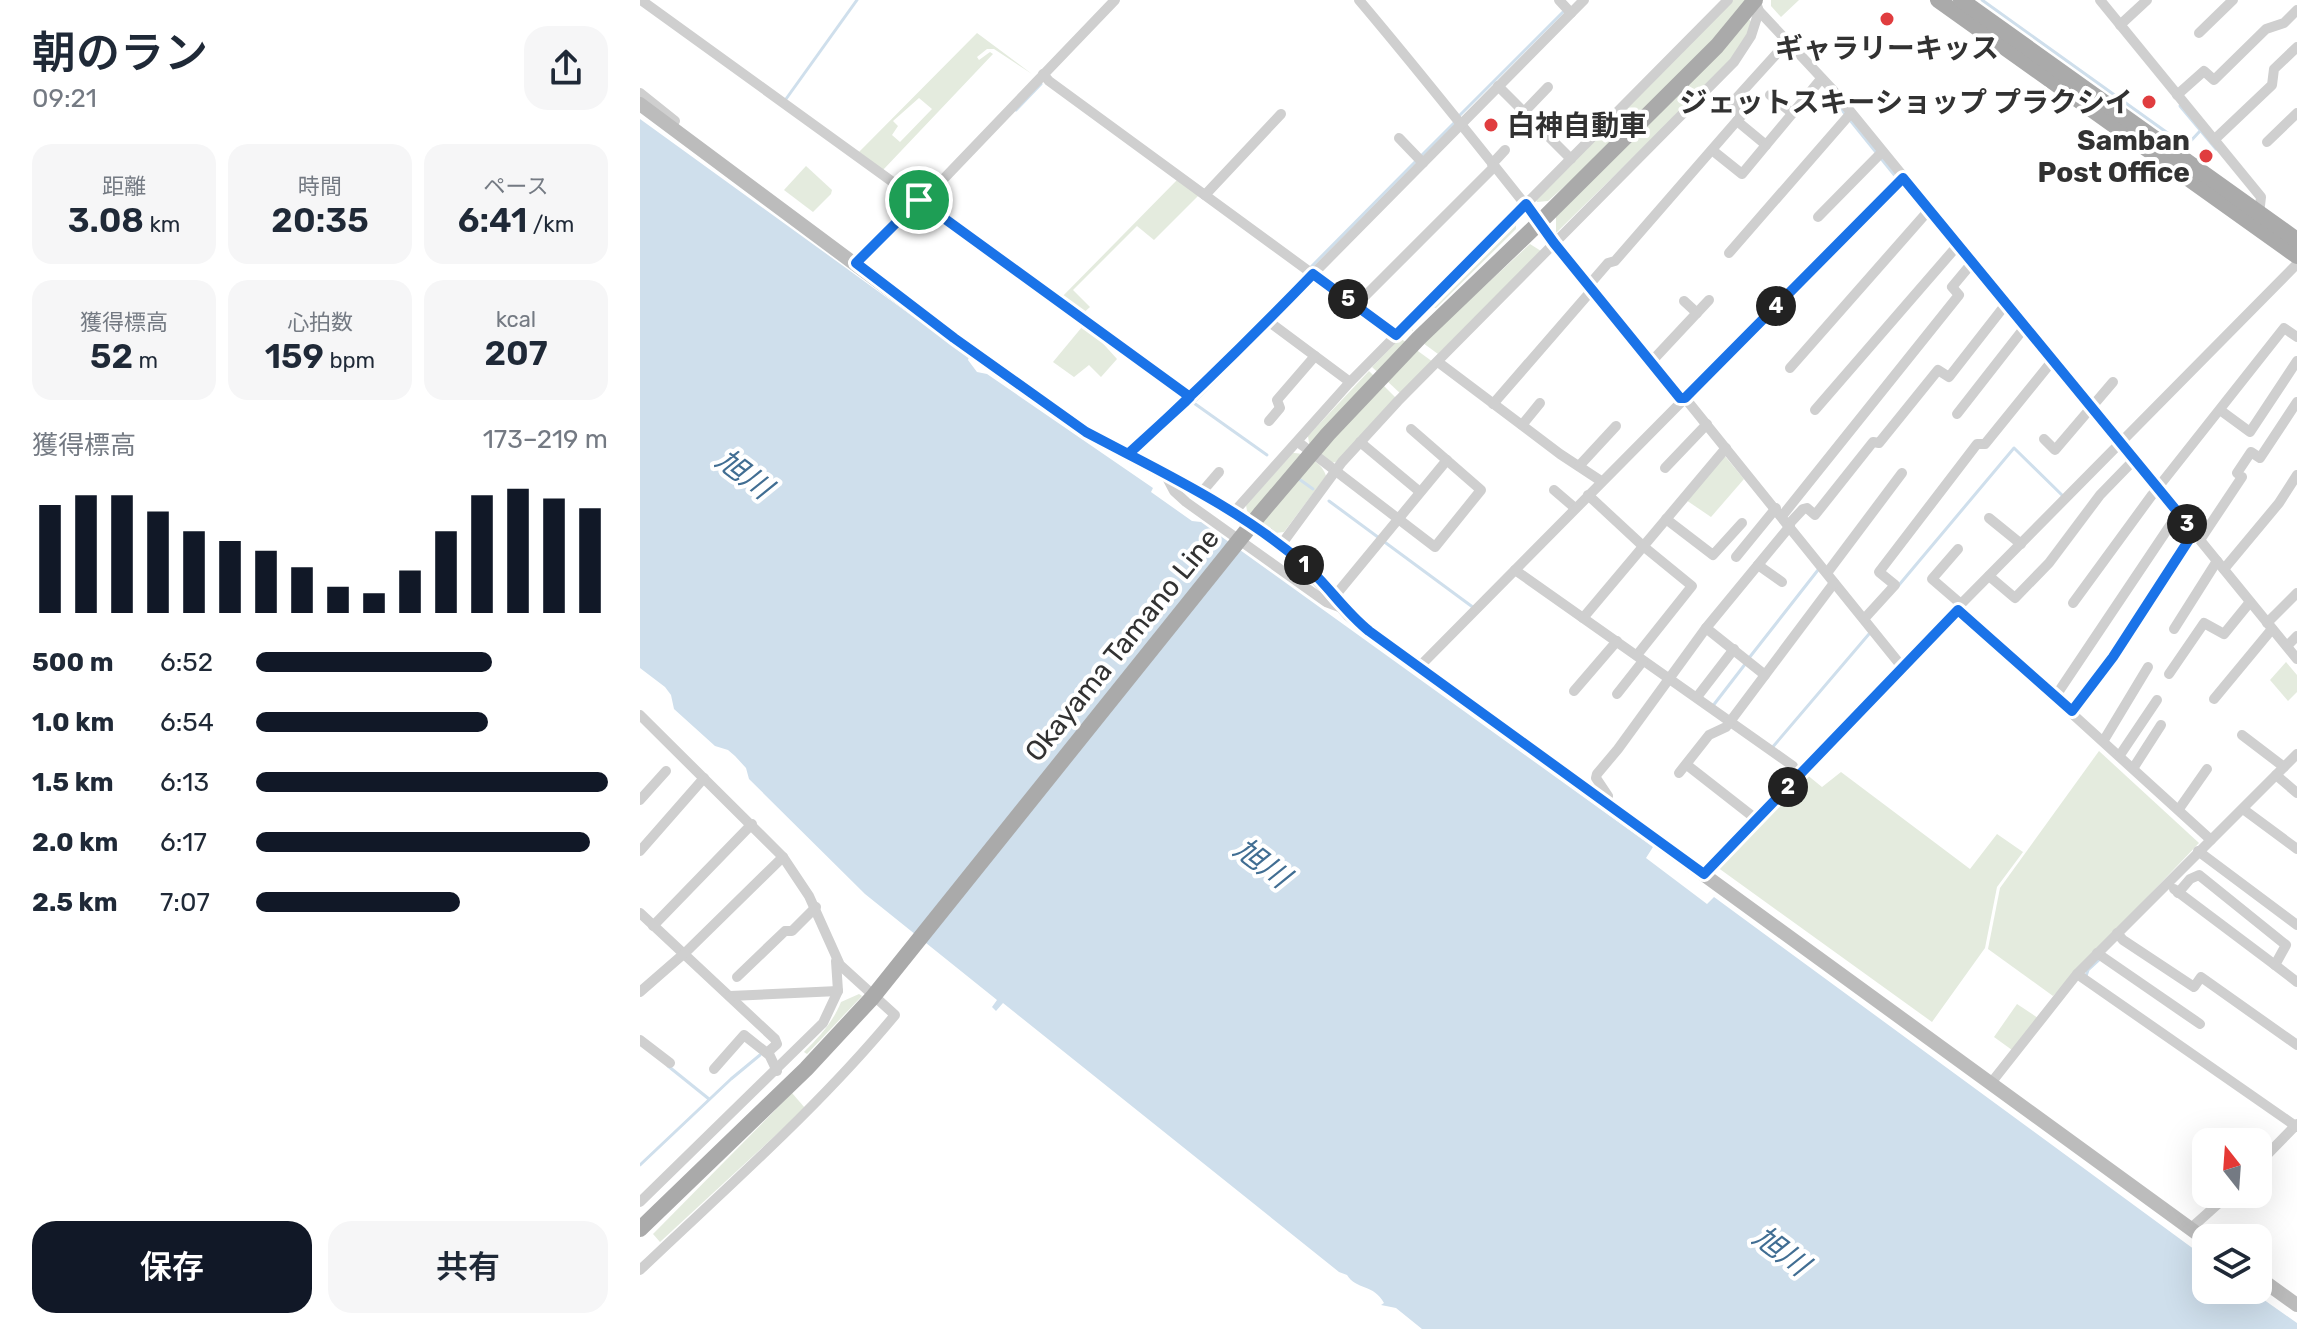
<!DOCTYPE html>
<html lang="ja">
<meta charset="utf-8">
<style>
body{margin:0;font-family:Rubik,"Noto Sans JP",sans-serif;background:#f6f6f7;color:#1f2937;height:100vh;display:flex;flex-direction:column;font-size:30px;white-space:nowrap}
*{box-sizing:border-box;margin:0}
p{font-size:26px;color:#747a83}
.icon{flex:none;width:44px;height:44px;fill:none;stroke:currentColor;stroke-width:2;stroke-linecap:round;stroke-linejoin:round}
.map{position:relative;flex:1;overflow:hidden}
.side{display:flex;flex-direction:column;background:#fff;width:640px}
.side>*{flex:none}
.needle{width:52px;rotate:343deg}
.tools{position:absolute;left:1552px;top:1128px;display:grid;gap:16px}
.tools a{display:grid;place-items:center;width:80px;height:80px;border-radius:16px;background:#fff;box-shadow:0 8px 32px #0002;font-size:40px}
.pin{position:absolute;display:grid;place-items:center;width:68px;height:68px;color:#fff;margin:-34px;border:4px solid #fff;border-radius:50%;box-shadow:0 2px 8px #0007}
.km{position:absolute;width:40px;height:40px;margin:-20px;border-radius:50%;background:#222;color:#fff;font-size:22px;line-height:40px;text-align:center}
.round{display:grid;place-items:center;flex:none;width:84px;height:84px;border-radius:24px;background:#f6f6f7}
.summary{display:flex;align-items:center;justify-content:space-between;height:136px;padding:0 32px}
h1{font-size:44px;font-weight:600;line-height:60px}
.stats{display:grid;grid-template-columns:repeat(3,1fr);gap:12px;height:136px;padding:8px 32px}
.stats div{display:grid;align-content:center;border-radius:20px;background:#f6f6f7;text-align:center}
.stats b{font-size:34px;font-weight:600}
.stats small{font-size:22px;font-weight:400}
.stats p{font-size:22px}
.chart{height:224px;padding:16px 32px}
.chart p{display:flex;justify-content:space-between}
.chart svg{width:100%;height:144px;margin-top:8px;stroke:#111827;stroke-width:6}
.cta{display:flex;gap:16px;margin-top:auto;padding:16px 32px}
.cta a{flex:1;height:92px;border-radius:24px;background:#111827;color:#fff;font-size:32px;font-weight:600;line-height:92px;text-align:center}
.cta a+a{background:#f6f6f7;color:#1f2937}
ul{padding:0 32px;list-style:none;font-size:26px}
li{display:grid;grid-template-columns:128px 96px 1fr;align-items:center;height:60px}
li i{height:20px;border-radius:10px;background:#111827}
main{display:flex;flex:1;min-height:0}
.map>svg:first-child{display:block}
.green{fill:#e4ebde;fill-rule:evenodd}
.water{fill:#cfdfec}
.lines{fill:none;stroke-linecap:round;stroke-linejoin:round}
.stream{stroke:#cfdfec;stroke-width:3}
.street{stroke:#cfcfcf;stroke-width:10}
.secondary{stroke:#bcbcbc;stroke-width:14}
.primary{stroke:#aaa;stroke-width:16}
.route-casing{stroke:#fff;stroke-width:16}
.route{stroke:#1a73e8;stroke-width:10}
.poi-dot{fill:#e03d3f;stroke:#fff;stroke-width:3}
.labels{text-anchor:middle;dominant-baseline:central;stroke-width:8;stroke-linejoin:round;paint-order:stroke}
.poi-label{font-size:28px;font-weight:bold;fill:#323232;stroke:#fff;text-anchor:end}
.street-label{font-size:28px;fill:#323232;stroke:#fff}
.water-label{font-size:30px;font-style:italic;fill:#416e93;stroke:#fff}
</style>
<main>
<section class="side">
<div class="summary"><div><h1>朝のラン</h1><p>09:21</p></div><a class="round"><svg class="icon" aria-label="share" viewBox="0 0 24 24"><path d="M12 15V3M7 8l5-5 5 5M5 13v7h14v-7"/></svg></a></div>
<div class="stats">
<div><p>距離</p><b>3.08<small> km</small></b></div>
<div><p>時間</p><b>20:35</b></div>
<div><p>ペース</p><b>6:41<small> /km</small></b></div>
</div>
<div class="stats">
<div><p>獲得標高</p><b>52<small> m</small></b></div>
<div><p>心拍数</p><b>159<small> bpm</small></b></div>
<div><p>kcal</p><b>207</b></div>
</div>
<div class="chart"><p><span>獲得標高</span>173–219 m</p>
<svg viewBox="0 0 160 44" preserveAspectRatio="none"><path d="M5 44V11M15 44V8M25 44V8M35 44V13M45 44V19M55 44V22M65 44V25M75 44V30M85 44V36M95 44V38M105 44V31M115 44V19M125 44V8M135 44V6M145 44V9M155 44V12"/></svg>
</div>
<ul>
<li><b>500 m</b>6:52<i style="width:67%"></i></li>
<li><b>1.0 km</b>6:54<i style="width:66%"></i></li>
<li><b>1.5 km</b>6:13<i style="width:100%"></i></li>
<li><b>2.0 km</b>6:17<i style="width:95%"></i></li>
<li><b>2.5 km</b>7:07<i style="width:58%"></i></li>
</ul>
<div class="cta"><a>保存</a><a>共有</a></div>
</section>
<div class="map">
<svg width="1657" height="1329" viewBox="0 0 1657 1329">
<rect width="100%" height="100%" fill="#fff"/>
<g class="green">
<path d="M1093,0H1106L1086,27L963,152L908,201L897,202L896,200Z"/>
<path d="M1131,0H1159L1141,17L1131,6Z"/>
<path d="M1109,19L1112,23L1101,47L1091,61L916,233V217Z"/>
<path d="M337,33L392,74L354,49H347L337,57L339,60L350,52L353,54L243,170L219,152ZM279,98L292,109L260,142L252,135L258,126L253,121Z"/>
<path d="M166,166L192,190L191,194L173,212L144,190Z"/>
<path d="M538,179L559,195L514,240L497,226L433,290L450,307L441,315L419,300Z"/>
<path d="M876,218V229L796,308H792L773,326V331L767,328Z"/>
<path d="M890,244L901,251L798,354L783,343Z"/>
<path d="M442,327L458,338L477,359L461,377L449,365L434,377L413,362Z"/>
<path d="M760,338L793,362L761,394L732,367Z"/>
<path d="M729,371L756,398L696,462L691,463L669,443L668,436Z"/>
<path d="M653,453C665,452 683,464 686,476L644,532L635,533L607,511L606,505Z"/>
<path d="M1084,455L1104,479L1071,517L1046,500Z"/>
<path d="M1646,662L1657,675V692L1648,701L1630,680Z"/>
<path d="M1459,751L1559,843L1413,996L1348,949L1360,888Z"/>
<path d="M1201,772L1330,869L1357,834L1383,852L1357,887L1345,948L1292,1022L1077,867L1166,774L1182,787Z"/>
<path d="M219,994L222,996L167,1054L164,1052C180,1036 193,1022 201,1002Z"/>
<path d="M1377,1004L1398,1018L1372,1050L1354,1037Z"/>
<path d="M152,1093L165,1108L20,1242L13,1234Z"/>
</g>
<path class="water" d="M0,119L329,357L328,360L337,372L347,374L513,488L511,492L552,521L561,522L1013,847L1006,858L1067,904L1074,897L1566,1258V1290H1610L1657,1323V1329H782L756,1308L741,1305L744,1303C734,1284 716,1290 707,1275L699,1272L363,1003L356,1011L352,1007L357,1000L225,894L109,779L106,768L95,756L88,750L75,746L34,709L31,695L25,687L0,668Z"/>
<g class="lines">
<g class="stream">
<path d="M1342,0L1543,144L1547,145L1560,131"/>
<path d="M1189,94L1256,177"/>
<path d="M146,99L217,0"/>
<path d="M1540,106L1576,149"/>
<path d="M376,110L401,84"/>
<path d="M819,116L924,11"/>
<path d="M781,156L815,122"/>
<path d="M1265,187L1282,208"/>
<path d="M1291,219L1311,243"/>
<path d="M1319,254L1325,261"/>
<path d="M671,267L775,162"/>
<path d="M1333,272L1379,327"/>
<path d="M656,285L666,272"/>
<path d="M1384,333L1407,361"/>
<path d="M1412,367L1425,383"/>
<path d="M1430,389L1445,408"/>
<path d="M551,401L627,455"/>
<path d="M554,402L676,280"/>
<path d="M1450,414L1472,441"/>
<path d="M1481,452L1510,487"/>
<path d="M659,479L673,489"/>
<path d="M689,501L834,608"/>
<path d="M1259,585L1374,448L1424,497"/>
<path d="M1109,658L1178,570"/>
<path d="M1072,707L1106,663"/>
<path d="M1131,749L1229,634"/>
<path d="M1155,771L1311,611"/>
<path d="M1446,976L1448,970L1460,959"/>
<path d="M28,1066L69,1099"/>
<path d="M0,1165L91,1079L120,1055"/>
</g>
<g class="street">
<path d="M1,0L550,397"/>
<path d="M719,0C829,130 932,266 1040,398H1045L1263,668"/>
<path d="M919,0L931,13"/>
<path d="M1115,0L1119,11L1192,89L1657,659"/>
<path d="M1460,0L1621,197L1619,214"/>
<path d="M1480,25L1507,0"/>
<path d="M1559,33L1593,0"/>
<path d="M403,74L409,81L756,335"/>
<path d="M858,86L931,159"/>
<path d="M0,93L35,121L30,127"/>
<path d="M1130,95L1152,113"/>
<path d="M1537,95L1564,71L1574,80L1626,29L1644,23L1657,10"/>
<path d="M884,112L908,87"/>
<path d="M1097,121L1126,145"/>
<path d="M759,138L783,163"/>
<path d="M1574,140L1632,85L1634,69L1657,47"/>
<path d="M1627,142L1657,113"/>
<path d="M1072,150L1102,174L1181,79"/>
<path d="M852,164L865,150"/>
<path d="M565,195L641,114"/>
<path d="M1178,217L1242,152"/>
<path d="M1089,253L1211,113"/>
<path d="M216,263L274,204L292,191L475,0"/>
<path d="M949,285L968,263L975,261L1102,115L1091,104L1149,40"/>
<path d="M1044,301L1057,313"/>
<path d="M716,305L854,167"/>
<path d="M628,321L710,382"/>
<path d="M798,362L920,454L961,481"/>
<path d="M1011,362L1069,300"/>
<path d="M1150,368L1289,210"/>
<path d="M853,404L952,290"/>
<path d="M1175,410L1318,245"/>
<path d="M1580,410L1610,432L1657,361"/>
<path d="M1317,414L1385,327"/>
<path d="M629,421L640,408L637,400L675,356"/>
<path d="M882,425L900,403"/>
<path d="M1404,439L1415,450L1473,382"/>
<path d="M658,442L795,547L841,490L771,429"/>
<path d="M720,442L780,492"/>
<path d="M488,454L593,355L944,0"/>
<path d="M939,466L976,426"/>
<path d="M1025,468L1067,424"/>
<path d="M1597,473L1611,452L1620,458L1657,402"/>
<path d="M525,474L534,491L546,502L686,602L702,608"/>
<path d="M914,490L935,508"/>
<path d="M561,493L579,472"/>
<path d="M948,495L1003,546L1052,586L997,655"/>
<path d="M593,513L710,382L1088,0"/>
<path d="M1142,516L1319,295L1312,287L1332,263"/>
<path d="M1349,518L1381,544"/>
<path d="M1026,519L1073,555L1102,523"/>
<path d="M1149,524L1163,509L1167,508L1175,515L1233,442L1239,443L1298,370L1309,377L1366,304"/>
<path d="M1560,540L1602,477"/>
<path d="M641,545L702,462L758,401L1094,62L1111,36L1119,11"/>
<path d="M1318,549L1292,579L1321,604"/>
<path d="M1096,557L1136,508"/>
<path d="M1118,565L1142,582"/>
<path d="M1584,569L1639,503L1657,475"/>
<path d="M875,570L1153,766L1148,772L1156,779"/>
<path d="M1187,573L1262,473"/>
<path d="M1349,576L1375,598L1409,563L1460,495L1494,460"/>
<path d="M694,597L807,460"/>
<path d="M1433,603L1512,495L1644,328L1657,337"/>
<path d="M1318,610L1571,840"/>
<path d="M943,618L1086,448"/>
<path d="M1224,619L1255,585L1239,572L1337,444H1345L1413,360"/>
<path d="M1627,623L1657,593"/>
<path d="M1066,628L1150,526"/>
<path d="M1534,629L1577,561"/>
<path d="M1647,646L1657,636"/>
<path d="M778,668L1263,178"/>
<path d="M1529,674L1564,623L1584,634L1610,602"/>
<path d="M934,691L977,641"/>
<path d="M977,694L1003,661"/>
<path d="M1057,697L1094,649"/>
<path d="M1415,697L1533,521"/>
<path d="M1574,699L1632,629"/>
<path d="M1432,711L1473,657L1554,532"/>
<path d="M0,715L143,857L169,896L200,965L255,1015C178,1108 87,1187 0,1270"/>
<path d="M1602,735L1644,767"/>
<path d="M1464,740L1508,667"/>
<path d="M1480,755L1517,700"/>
<path d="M1047,765L1116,819"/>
<path d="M1494,767L1521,725"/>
<path d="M1039,773L1069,735L1086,727L1194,583"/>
<path d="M1636,775L1657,793"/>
<path d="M0,800L26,771"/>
<path d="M964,803L968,796L956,778L957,774L978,749L1066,628L1125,675"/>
<path d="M1539,809L1567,769"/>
<path d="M1603,809L1657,849"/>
<path d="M0,851L64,778"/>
<path d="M1558,851L1657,925"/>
<path d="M1064,874L1312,616L1321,604L1657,264"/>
<path d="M1534,889L1635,965"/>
<path d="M1538,893L1550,879L1559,875L1646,945L1635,965L1657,982"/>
<path d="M0,913L135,1039L137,1044L128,1052L137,1071"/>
<path d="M13,926L112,824"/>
<path d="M1477,933L1483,940L1554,987L1561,977L1657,1045"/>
<path d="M1457,953L1560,1024"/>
<path d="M1437,974L1657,1127"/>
<path d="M97,977L145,931H152L176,907"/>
<path d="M0,992L47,951L143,857"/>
<path d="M90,996L198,991"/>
<path d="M0,1040L30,1063"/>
<path d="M74,1069L104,1035L128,1054"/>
<path d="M1351,1083L1437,974L1657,754"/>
<path d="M1618,1164L1657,1124"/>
<path d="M0,1202L183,1023L198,991L196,961"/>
<path d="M1550,1229L1589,1194"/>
</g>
<g class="secondary">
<path d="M0,104L314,338L446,432L561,493L627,534L667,567L710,615L729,631L1566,1240"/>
<path d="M1618,1277L1657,1305"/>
</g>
<g class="primary">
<path d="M1298,0L1657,256"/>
<path d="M1321,0L1657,240"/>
<path d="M0,1229L166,1069L232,998L620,514L688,434L779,338L900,222L1077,46L1115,0"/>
</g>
</g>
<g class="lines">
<defs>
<path id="route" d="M279,200L550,397L546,401L488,454C550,486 612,519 665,565C688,585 704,611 729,631L1064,874L1318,610L1432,711L1473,657L1554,532L1263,178L1045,398H1040L914,243L886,204L756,335L673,274C615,334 556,392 495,448L488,454L446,432L314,338L216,263L279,200"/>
</defs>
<use href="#route" class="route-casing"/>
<use href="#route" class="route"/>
</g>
<g class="poi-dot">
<circle cx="1247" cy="19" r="8"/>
<circle cx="1509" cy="102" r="8"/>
<circle cx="851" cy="125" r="8"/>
<circle cx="1566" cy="156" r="8"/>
</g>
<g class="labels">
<g class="poi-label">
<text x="1247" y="48" text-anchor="middle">ギャラリーキッス</text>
<text x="1493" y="102">ジェットスキーショップ プラクシイ</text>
<text x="867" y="125" text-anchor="start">白神自動車</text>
<text x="1550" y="140">Samban<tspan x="1550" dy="32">Post Office</tspan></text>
</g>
<g class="street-label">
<text transform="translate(482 645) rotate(-51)">Okayama Tamano Line</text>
</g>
<g class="water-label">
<text transform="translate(104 474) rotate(37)">旭川</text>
<text transform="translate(622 863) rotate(37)">旭川</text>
<text transform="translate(1141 1251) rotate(37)">旭川</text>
</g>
</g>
</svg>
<div class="tools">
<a><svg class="needle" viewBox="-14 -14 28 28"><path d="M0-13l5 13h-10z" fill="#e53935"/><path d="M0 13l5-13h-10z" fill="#747a83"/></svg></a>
<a><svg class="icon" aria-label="layers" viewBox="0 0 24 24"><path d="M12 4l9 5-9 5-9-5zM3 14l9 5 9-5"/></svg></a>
</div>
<div class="pin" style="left:279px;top:200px;background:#1e9e55"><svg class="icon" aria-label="arrive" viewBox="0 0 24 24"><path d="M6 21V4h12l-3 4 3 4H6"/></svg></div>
<b class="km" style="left:664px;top:565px">1</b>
<b class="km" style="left:1148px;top:787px">2</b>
<b class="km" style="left:1547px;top:524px">3</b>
<b class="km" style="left:1136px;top:306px">4</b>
<b class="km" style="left:708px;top:299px">5</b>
</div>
</main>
